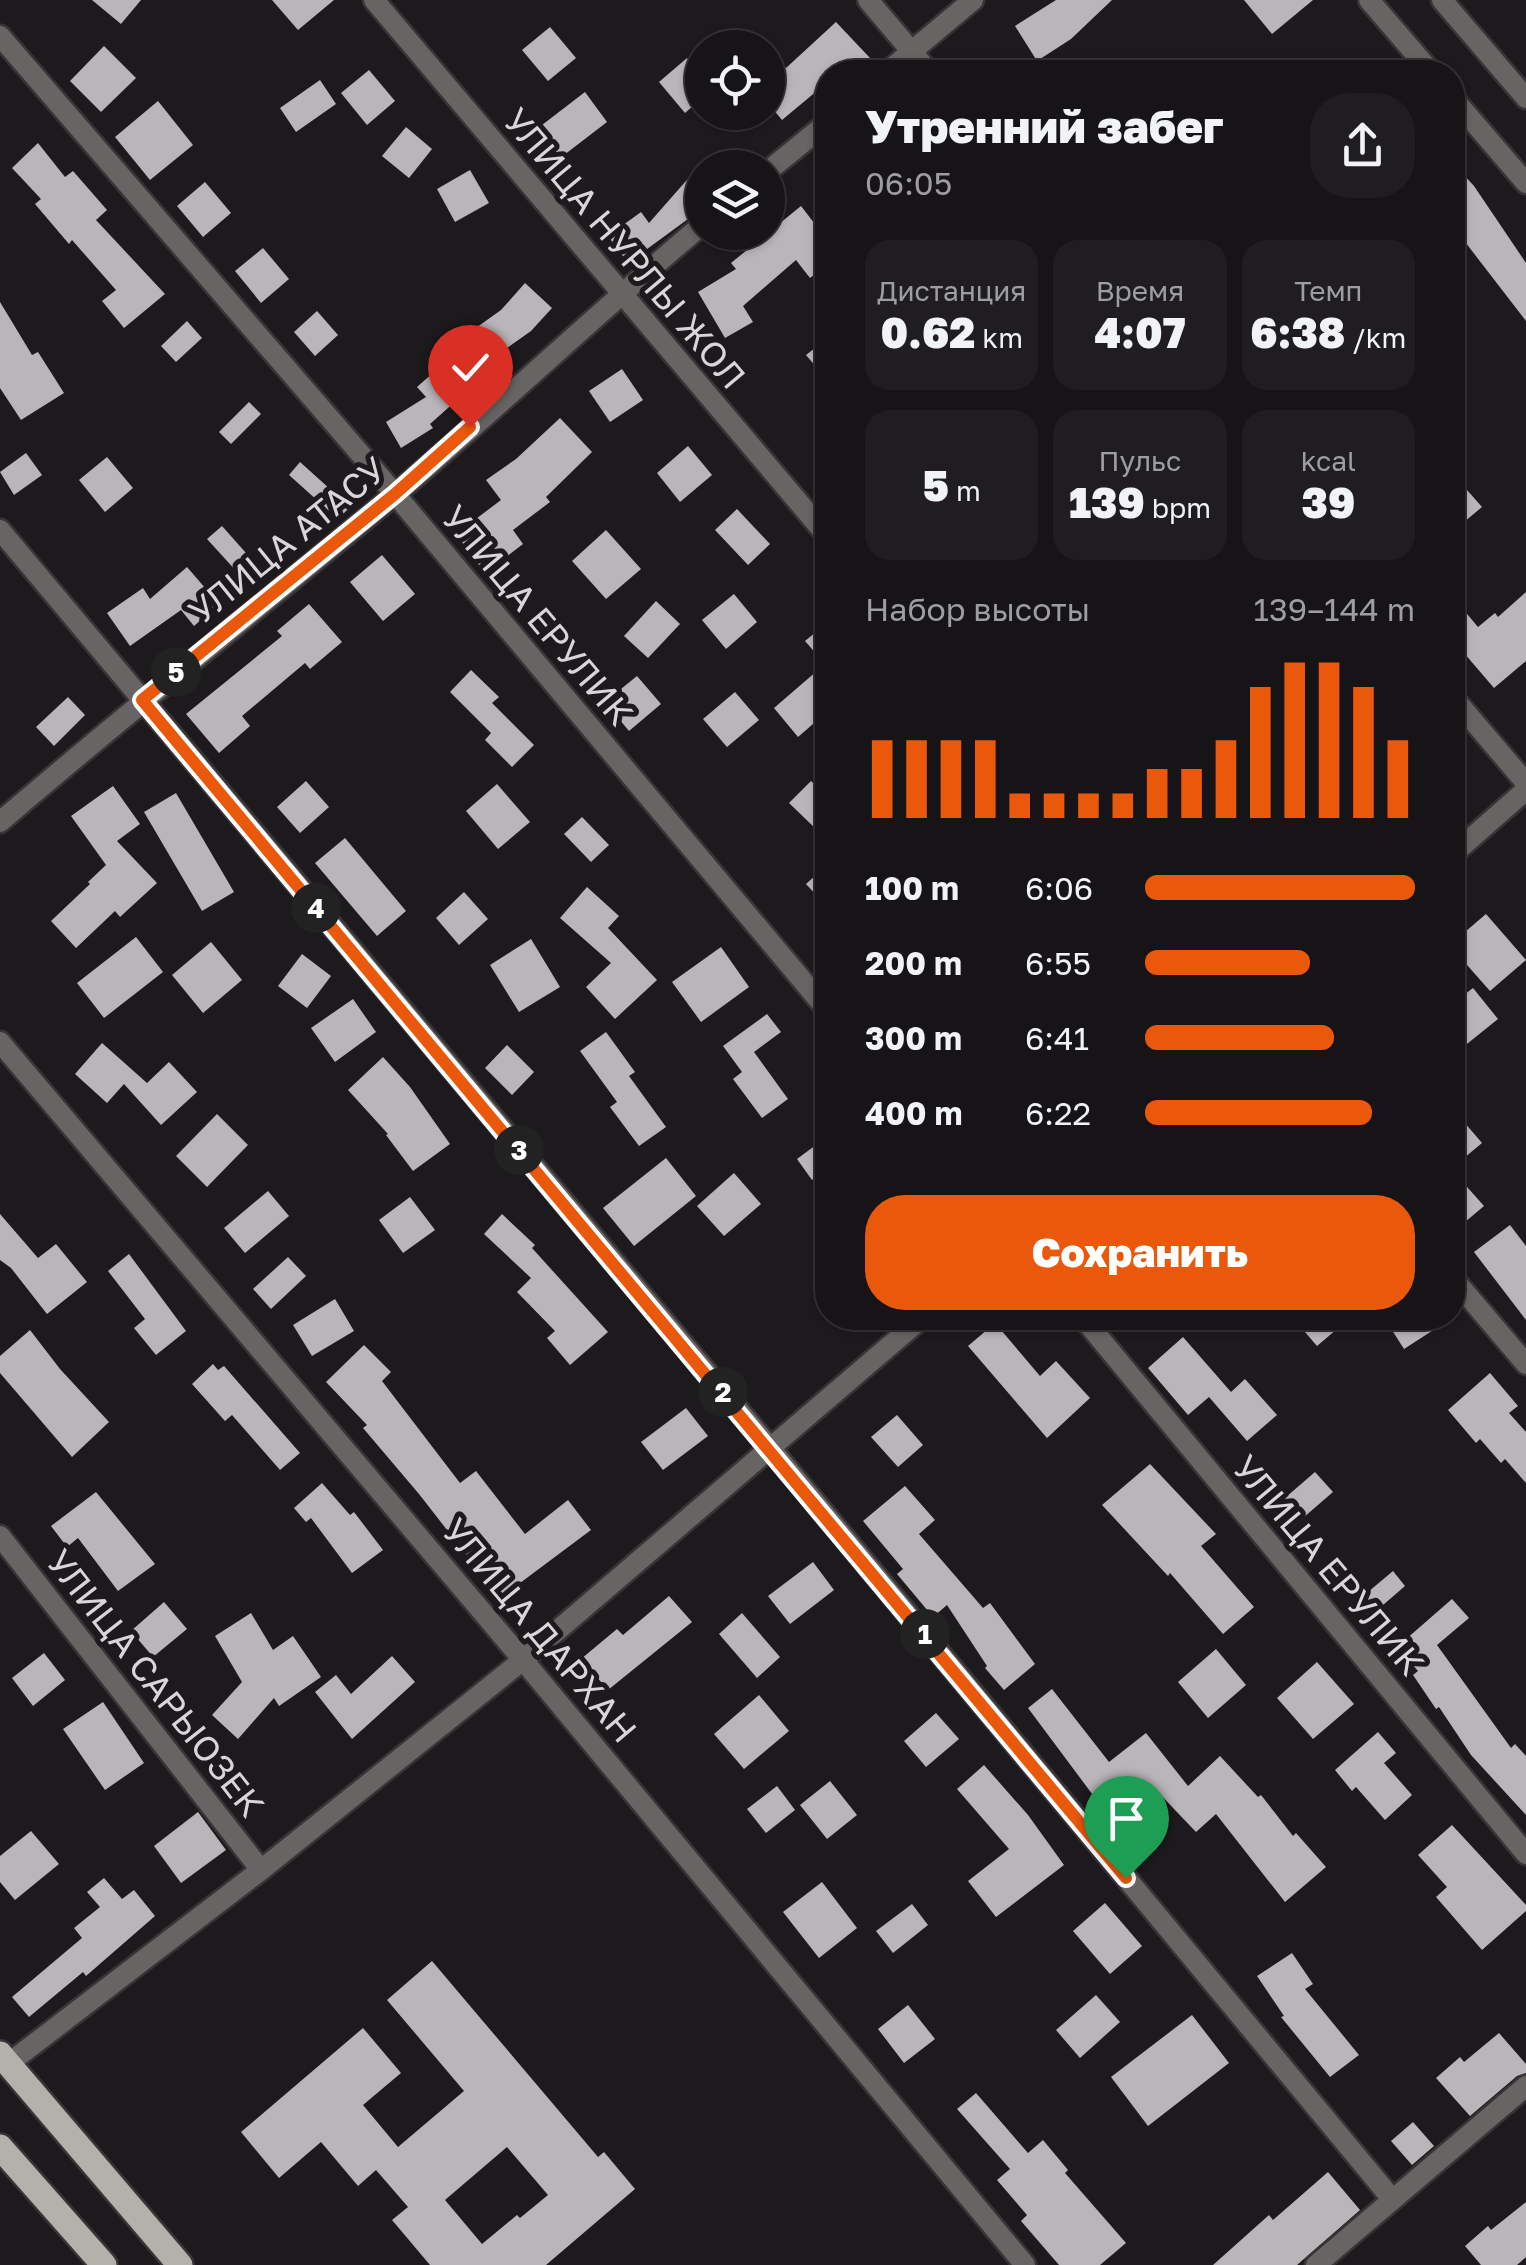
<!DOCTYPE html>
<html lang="ru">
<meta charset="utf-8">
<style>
body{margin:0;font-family:"Golos Text",sans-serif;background:#1f1d1f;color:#f1f3f6;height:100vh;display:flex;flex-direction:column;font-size:38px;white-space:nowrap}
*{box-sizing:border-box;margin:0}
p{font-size:32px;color:#9e9ea1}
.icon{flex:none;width:55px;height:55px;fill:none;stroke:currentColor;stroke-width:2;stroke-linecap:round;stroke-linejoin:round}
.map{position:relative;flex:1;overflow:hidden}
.side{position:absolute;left:815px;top:60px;width:650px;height:1270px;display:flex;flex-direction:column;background:#161416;border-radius:40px;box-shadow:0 2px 8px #0004,0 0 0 2px #353335}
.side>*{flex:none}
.fabs{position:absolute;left:685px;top:30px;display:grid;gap:20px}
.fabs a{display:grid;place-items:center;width:100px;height:100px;border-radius:50%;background:#161416;box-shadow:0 2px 8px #0004,0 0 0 2px #353335;font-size:50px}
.pin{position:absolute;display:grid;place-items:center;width:85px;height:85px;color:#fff;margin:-102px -42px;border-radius:50% 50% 50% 0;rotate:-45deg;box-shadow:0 0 10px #0007}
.pin .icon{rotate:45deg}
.km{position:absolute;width:50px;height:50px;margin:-25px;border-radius:50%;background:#222;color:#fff;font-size:28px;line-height:50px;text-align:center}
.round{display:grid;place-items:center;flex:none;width:105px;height:105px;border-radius:40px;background:#1f1d1f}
.overview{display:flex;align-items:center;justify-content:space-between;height:170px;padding:0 50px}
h1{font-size:45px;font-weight:800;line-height:75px}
.metrics{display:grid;grid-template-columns:repeat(3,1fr);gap:15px;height:170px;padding:10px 50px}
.metrics div{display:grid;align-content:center;border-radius:25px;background:#1f1d1f;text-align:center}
.metrics b{font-size:42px;font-weight:800}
.metrics small{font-size:28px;font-weight:400}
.metrics p{font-size:28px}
.chart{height:280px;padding:20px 50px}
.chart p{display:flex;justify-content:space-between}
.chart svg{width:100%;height:180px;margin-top:10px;stroke:#ea580c;stroke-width:6}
.action{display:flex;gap:20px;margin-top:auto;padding:20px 50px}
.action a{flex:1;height:115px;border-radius:40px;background:#ea580c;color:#fff;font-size:40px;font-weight:800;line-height:115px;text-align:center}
ul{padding:0 50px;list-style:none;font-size:32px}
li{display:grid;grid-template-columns:160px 120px 1fr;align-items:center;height:75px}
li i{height:25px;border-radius:12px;background:#ea580c}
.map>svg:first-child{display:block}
.building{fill:#bab5b9;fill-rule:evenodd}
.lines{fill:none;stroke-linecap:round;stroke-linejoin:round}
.minor-casing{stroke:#373437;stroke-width:25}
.tertiary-casing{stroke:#373437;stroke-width:25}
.primary-casing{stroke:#373437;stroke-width:30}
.minor{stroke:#676563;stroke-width:20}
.tertiary{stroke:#676563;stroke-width:20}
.primary{stroke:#b4b1ad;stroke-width:25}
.route-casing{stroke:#fff;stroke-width:20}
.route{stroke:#ea580c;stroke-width:12}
.labels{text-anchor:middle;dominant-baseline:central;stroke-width:10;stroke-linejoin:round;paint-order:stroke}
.street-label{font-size:35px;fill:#d8d6d8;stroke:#1d1a1d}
</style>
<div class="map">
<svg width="1526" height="2265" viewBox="0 0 1526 2265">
<rect width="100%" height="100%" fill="#1d1a1d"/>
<g class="building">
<path d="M92,0H141L121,24Z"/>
<path d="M272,0H334L298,30Z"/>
<path d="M1056,0H1112L1071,39L1037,61L1015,26Z"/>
<path d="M1244,0H1313L1272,34Z"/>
<path d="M836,22L870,58L854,72H828V101L818,90L782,120L768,103V80L784,66L786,68Z"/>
<path d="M550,27L576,58L548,81L522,50Z"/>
<path d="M104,46L136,78L101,112L70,81Z"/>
<path d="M687,58L702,77V98L685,113L659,82Z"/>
<path d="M369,70L395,101L367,125L341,93Z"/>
<path d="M320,80L336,104L296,132L280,108Z"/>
<path d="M585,92L607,122L551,165L529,135Z"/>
<path d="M158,101L193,145L150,180L115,137Z"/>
<path d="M406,127L432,149L409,178L382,156Z"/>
<path d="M38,143L65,177L73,171L107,210L96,220L165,294L124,328L102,301L116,290L72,240L69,244L35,204L41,199L12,168Z"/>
<path d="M1452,162L1474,186L1526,263V321L1452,225Z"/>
<path d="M470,170L489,203L455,222L437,189Z"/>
<path d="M693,173L702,182V202L688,219L628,263L608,236L641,212L649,223Z"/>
<path d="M205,182L231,213L203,237L177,206Z"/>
<path d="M801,206L828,241V264L810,278L796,260L743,306L753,322L725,338L698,292L736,269L731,263Z"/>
<path d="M263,248L289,279L261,303L235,271Z"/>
<path d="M525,283L552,308L531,331L479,368L485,375L430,424L433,428L401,448L386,422L426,397L417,387L470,340L466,335L501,310Z"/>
<path d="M0,302L32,355L38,352L64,393L21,420L0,388Z"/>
<path d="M317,311L338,335L315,356L294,332Z"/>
<path d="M187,321L202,338L176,362L161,346Z"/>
<path d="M828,338V381L806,355Z"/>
<path d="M622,369L643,400L610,422L589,391Z"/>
<path d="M249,402L261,414L231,444L219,432Z"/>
<path d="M560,418L592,452L546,497L550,502L513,530L523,544L485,573L456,534L501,500L486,480L516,459Z"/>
<path d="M688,446L712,475L680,502L657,473Z"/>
<path d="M26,453L42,475L14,495L0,472Z"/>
<path d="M107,457L133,488L105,512L79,480Z"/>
<path d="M300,462L350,507L338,519L289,475Z"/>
<path d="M1452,473L1482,507L1452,532Z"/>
<path d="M737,509L770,544L748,565L715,530Z"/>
<path d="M222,526L262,571L248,584L207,539Z"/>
<path d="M606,530L641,569L606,599L572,561Z"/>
<path d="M382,555L415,594L383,621L350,582Z"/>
<path d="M187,567L219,604L194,626L181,610L130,646L107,613L143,588L150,599Z"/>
<path d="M1526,592V661L1494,688L1452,639V596L1478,627L1495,613L1498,617Z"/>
<path d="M734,594L757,622L726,649L702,620Z"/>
<path d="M656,601L680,624L648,658L624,636Z"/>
<path d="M309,604L342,642L310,669L305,663L242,716L250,726L219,753L186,714L282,636L277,631Z"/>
<path d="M828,622V711L798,737L774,708L825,664L805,641Z"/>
<path d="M471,670L499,697L492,703L534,745L512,767L485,740L491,733L450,692Z"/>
<path d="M637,676L661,704L629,731L605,702Z"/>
<path d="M735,692L759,720L727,747L703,719Z"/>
<path d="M68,697L85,715L54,746L36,727Z"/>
<path d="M306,781L329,807L300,833L277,807Z"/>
<path d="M811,781L828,797V819L817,830L789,803Z"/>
<path d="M497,784L530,822L498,849L466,811Z"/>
<path d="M113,786L140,824L117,841L157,883L120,917L115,911L76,948L51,921L90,884L88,882L106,865L71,816Z"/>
<path d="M176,793L234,892L202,911L144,812Z"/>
<path d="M582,817L609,845L591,862L564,834Z"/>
<path d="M345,838L406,911L377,936L315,863Z"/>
<path d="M828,864V908L806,884Z"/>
<path d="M587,887L619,916L608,928L657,980L615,1019L586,987L611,963L560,918Z"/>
<path d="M464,892L488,919L459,945L436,918Z"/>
<path d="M1486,914L1526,960L1490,991L1452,948V943Z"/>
<path d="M136,937L163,972L104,1018L77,983Z"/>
<path d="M531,939L560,987L519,1012L490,965Z"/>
<path d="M211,942L242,980L203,1013L172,975Z"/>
<path d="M721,947L749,987L701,1022L672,982Z"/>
<path d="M302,954L331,976L307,1008L278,986Z"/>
<path d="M1473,988L1498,1019L1452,1056V1004Z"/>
<path d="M353,999L376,1032L335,1062L311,1028Z"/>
<path d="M767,1014L781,1032L754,1052L788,1099L762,1118L733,1079L742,1072L723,1046Z"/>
<path d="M606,1032L635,1072L629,1076L666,1127L639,1146L610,1107L617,1102L580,1051Z"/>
<path d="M102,1043L147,1083L169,1062L197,1092L161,1125L124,1084L107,1103L75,1074Z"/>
<path d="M507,1045L534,1072L512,1095L485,1068Z"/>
<path d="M383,1057L410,1087L450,1144L413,1171L386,1135L388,1134L348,1090Z"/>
<path d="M1452,1108L1482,1143L1452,1168Z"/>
<path d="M217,1114L248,1145L207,1187L176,1156Z"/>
<path d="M828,1136V1169L812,1180L797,1159Z"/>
<path d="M666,1158L696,1196L634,1246L603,1208Z"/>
<path d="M1452,1170L1484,1206L1452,1233Z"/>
<path d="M734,1173L761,1204L724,1236L697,1206Z"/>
<path d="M268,1191L289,1216L245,1253L224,1228Z"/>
<path d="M410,1197L435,1230L403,1253L379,1220Z"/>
<path d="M0,1214L38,1258L56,1244L87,1282L47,1314L11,1268L0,1260Z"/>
<path d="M502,1214L535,1245L532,1248L608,1332L570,1365L547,1338L555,1331L517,1292L531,1278L484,1234Z"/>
<path d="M1510,1225L1526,1246V1320L1474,1252Z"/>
<path d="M129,1254L186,1331L156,1355L134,1328L145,1319L108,1271Z"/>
<path d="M288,1257L306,1276L271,1309L253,1289Z"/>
<path d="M335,1299L354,1331L312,1356L293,1325Z"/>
<path d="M1293,1318H1350L1317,1346Z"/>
<path d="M1405,1318H1452L1404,1349L1390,1327Z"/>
<path d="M995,1323L1040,1376L1056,1361L1090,1398L1047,1438L968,1346Z"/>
<path d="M30,1330L60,1369L109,1422L72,1457L0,1373V1356Z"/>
<path d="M1183,1337L1231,1392L1245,1379L1277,1415L1247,1441L1209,1397L1188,1415L1148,1368Z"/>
<path d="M364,1345L391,1372L382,1381L460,1483L476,1471L525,1534L568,1500L591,1530L500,1598L419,1494L363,1428L367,1425L326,1382Z"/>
<path d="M213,1364L218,1370L224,1366L300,1453L280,1470L232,1415L225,1421L192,1384Z"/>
<path d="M1490,1373L1518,1406L1509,1413L1526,1432V1483L1505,1459L1501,1463L1480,1439L1476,1443L1448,1410Z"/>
<path d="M686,1408L708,1436L663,1470L641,1442Z"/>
<path d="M897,1415L923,1445L898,1467L871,1437Z"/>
<path d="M1150,1464L1216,1534L1201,1546L1254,1607L1223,1634L1170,1573L1168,1576L1102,1505Z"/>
<path d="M1315,1472L1333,1492L1289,1530L1271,1510Z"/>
<path d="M322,1483L350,1515L354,1512L383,1550L352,1573L311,1518L306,1522L294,1508Z"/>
<path d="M905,1486L935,1520L919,1534L983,1608L990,1603L1035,1664L1004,1690L985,1668L987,1666L947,1605L933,1617L897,1574L903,1569L863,1521Z"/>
<path d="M96,1492L155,1564L118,1591L78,1538L67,1547L51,1526Z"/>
<path d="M813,1562L834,1590L790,1624L768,1596Z"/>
<path d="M1393,1571L1405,1586L1368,1618L1355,1603Z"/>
<path d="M669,1596L692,1622L608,1690L581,1659L617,1629L623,1635Z"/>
<path d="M1452,1599L1469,1618L1437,1645L1511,1748L1515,1744L1526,1756V1815L1471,1755L1439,1707L1436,1709L1413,1675L1418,1671L1397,1647Z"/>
<path d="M164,1602L187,1629L153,1657L131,1631Z"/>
<path d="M251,1613L273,1650L293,1636L321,1677L279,1706L274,1698L238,1739L212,1715L242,1682L215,1636Z"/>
<path d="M742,1613L780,1657L757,1678L719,1634Z"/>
<path d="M1216,1649L1246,1685L1208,1718L1178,1682Z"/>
<path d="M44,1653L65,1680L33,1706L12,1678Z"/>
<path d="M392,1656L415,1682L352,1739L315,1692L336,1675L351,1694Z"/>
<path d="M1317,1662L1354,1704L1313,1739L1277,1698Z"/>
<path d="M1052,1689L1109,1762L1146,1733L1188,1786L1220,1756L1258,1797L1261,1795L1293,1836L1296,1833L1326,1867L1285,1902L1216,1814L1196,1832L1154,1788L1113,1822L1028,1708Z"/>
<path d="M759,1695L789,1731L744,1769L714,1734Z"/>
<path d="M103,1702L144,1763L105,1790L63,1729Z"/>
<path d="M936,1713L959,1739L926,1767L904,1741Z"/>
<path d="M1378,1732L1396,1753L1384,1763L1412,1795L1385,1820L1356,1787L1352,1791L1335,1770Z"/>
<path d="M984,1765L1028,1815L1064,1865L996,1917L968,1881L1009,1849L957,1789Z"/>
<path d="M830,1781L857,1815L827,1839L800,1805Z"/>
<path d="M777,1786L795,1810L766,1833L747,1809Z"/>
<path d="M198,1812L226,1850L181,1883L154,1846Z"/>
<path d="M1452,1825L1526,1905V1911L1482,1950L1436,1897L1447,1887L1418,1855Z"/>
<path d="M31,1831L59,1864L15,1900L0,1882V1856Z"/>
<path d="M104,1878L122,1899L134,1890L155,1916L86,1976L83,1972L29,2017L12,1997L82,1938L74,1928L100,1907L87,1892Z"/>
<path d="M822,1882L857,1928L819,1958L783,1912Z"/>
<path d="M1105,1903L1142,1946L1110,1974L1073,1931Z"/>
<path d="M912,1904L928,1925L893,1953L876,1931Z"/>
<path d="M1292,1953L1313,1984L1305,1989L1359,2055L1330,2077L1281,2017L1284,2016L1257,1976Z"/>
<path d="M432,1961L598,2157L604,2152L635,2189L546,2265H430L392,2220L408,2207L376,2170L358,2186L321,2142L279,2178L241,2132L363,2028L401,2073L363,2105L398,2147L464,2091L387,2000ZM507,2147L548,2195L520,2218L517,2215L482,2244L445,2200Z"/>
<path d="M1096,1995L1120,2022L1080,2058L1056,2030Z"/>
<path d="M908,2005L935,2039L904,2063L878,2029Z"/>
<path d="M1192,2015L1229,2063L1148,2126L1111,2077Z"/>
<path d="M1499,2033L1526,2064V2073L1517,2076L1470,2116L1436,2078L1460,2057L1464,2062Z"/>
<path d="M976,2093L1028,2153L1043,2140L1068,2170L1065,2173L1126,2243L1100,2265H1059L1021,2221L1027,2215L997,2180L1010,2169L957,2109Z"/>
<path d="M1413,2122L1434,2146L1412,2165L1391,2141Z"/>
<path d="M1328,2172L1360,2210L1297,2265H1213L1269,2215L1273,2220Z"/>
<path d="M1526,2202V2257L1517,2265H1481L1465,2246L1488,2226L1491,2230Z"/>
</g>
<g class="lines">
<defs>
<g id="minor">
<path d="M374,0L828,537"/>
<path d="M868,0L929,72"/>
<path d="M1369,0L1431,72"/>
<path d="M1442,0L1526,98"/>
<path d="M0,36L395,494L828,1011"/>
<path d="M887,72L973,0"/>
<path d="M1452,97L1526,183"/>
<path d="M768,171L828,122"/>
<path d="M0,530L771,1449L1392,2199"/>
<path d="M1452,696L1526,783"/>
<path d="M0,822C129,711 263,605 393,496C498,408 597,313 702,225"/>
<path d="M1452,855L1526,790"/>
<path d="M0,1042L523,1660L1025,2265"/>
<path d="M1452,1277L1526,1364"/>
<path d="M1083,1318L1526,1854"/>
<path d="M0,1536L261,1870"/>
<path d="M8,2064L261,1870L523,1660L922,1318"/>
</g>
<path id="tertiary" d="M1316,2265L1526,2086"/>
<g id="primary">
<path d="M0,2054L180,2265"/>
<path d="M0,2147L104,2265"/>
</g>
</defs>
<use href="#minor" class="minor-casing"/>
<use href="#tertiary" class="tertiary-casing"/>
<use href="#primary" class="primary-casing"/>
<use href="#minor" class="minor"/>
<use href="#tertiary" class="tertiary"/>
<use href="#primary" class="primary"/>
</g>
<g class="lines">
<defs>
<path id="route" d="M470,427L395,494L142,700L1126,1878"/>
</defs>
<use href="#route" class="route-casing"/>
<use href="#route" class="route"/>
</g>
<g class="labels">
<g class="street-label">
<text transform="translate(625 248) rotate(50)">УЛИЦА НУРЛЫ ЖОЛ</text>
<text transform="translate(287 540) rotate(-39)">УЛИЦА АТАСУ</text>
<text transform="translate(538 615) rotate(50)">УЛИЦА ЕРУЛИК</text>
<text transform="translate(1329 1565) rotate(50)">УЛИЦА ЕРУЛИК</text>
<text transform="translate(540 1630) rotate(50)">УЛИЦА ДАРХАН</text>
<text transform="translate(156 1683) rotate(52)">УЛИЦА САРЫОЗЕК</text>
</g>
</g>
</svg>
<div class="fabs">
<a><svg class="icon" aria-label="locate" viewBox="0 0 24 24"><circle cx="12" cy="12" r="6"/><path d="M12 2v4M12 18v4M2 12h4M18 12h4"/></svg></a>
<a><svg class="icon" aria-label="layers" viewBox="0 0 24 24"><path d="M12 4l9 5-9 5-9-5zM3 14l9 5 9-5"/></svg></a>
</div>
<div class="pin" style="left:1126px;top:1878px;background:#1e9e55"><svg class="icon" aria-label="arrive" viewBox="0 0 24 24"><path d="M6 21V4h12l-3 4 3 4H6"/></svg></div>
<div class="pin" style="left:470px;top:427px;background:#d93025"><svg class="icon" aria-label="check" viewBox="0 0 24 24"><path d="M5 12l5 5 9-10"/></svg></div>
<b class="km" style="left:925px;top:1634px">1</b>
<b class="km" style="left:723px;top:1392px">2</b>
<b class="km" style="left:519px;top:1150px">3</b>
<b class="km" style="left:316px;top:908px">4</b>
<b class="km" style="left:176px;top:672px">5</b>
<section class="side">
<div class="overview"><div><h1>Утренний забег</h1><p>06:05</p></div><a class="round"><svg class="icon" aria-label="share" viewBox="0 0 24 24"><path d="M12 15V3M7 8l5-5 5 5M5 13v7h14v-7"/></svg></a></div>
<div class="metrics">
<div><p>Дистанция</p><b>0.62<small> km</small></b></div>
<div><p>Время</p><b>4:07</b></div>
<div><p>Темп</p><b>6:38<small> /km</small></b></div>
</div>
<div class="metrics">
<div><b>5<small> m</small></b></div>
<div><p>Пульс</p><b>139<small> bpm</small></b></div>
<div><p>kcal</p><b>39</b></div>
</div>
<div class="chart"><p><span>Набор высоты</span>139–144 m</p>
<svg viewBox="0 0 160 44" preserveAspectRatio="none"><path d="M5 44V25M15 44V25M25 44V25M35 44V25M45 44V38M55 44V38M65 44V38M75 44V38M85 44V32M95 44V32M105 44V25M115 44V12M125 44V6M135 44V6M145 44V12M155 44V25"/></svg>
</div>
<ul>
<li><b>100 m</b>6:06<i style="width:100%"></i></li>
<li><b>200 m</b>6:55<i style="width:61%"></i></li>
<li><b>300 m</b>6:41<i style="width:70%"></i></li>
<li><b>400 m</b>6:22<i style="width:84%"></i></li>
</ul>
<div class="action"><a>Сохранить</a></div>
</section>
</div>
